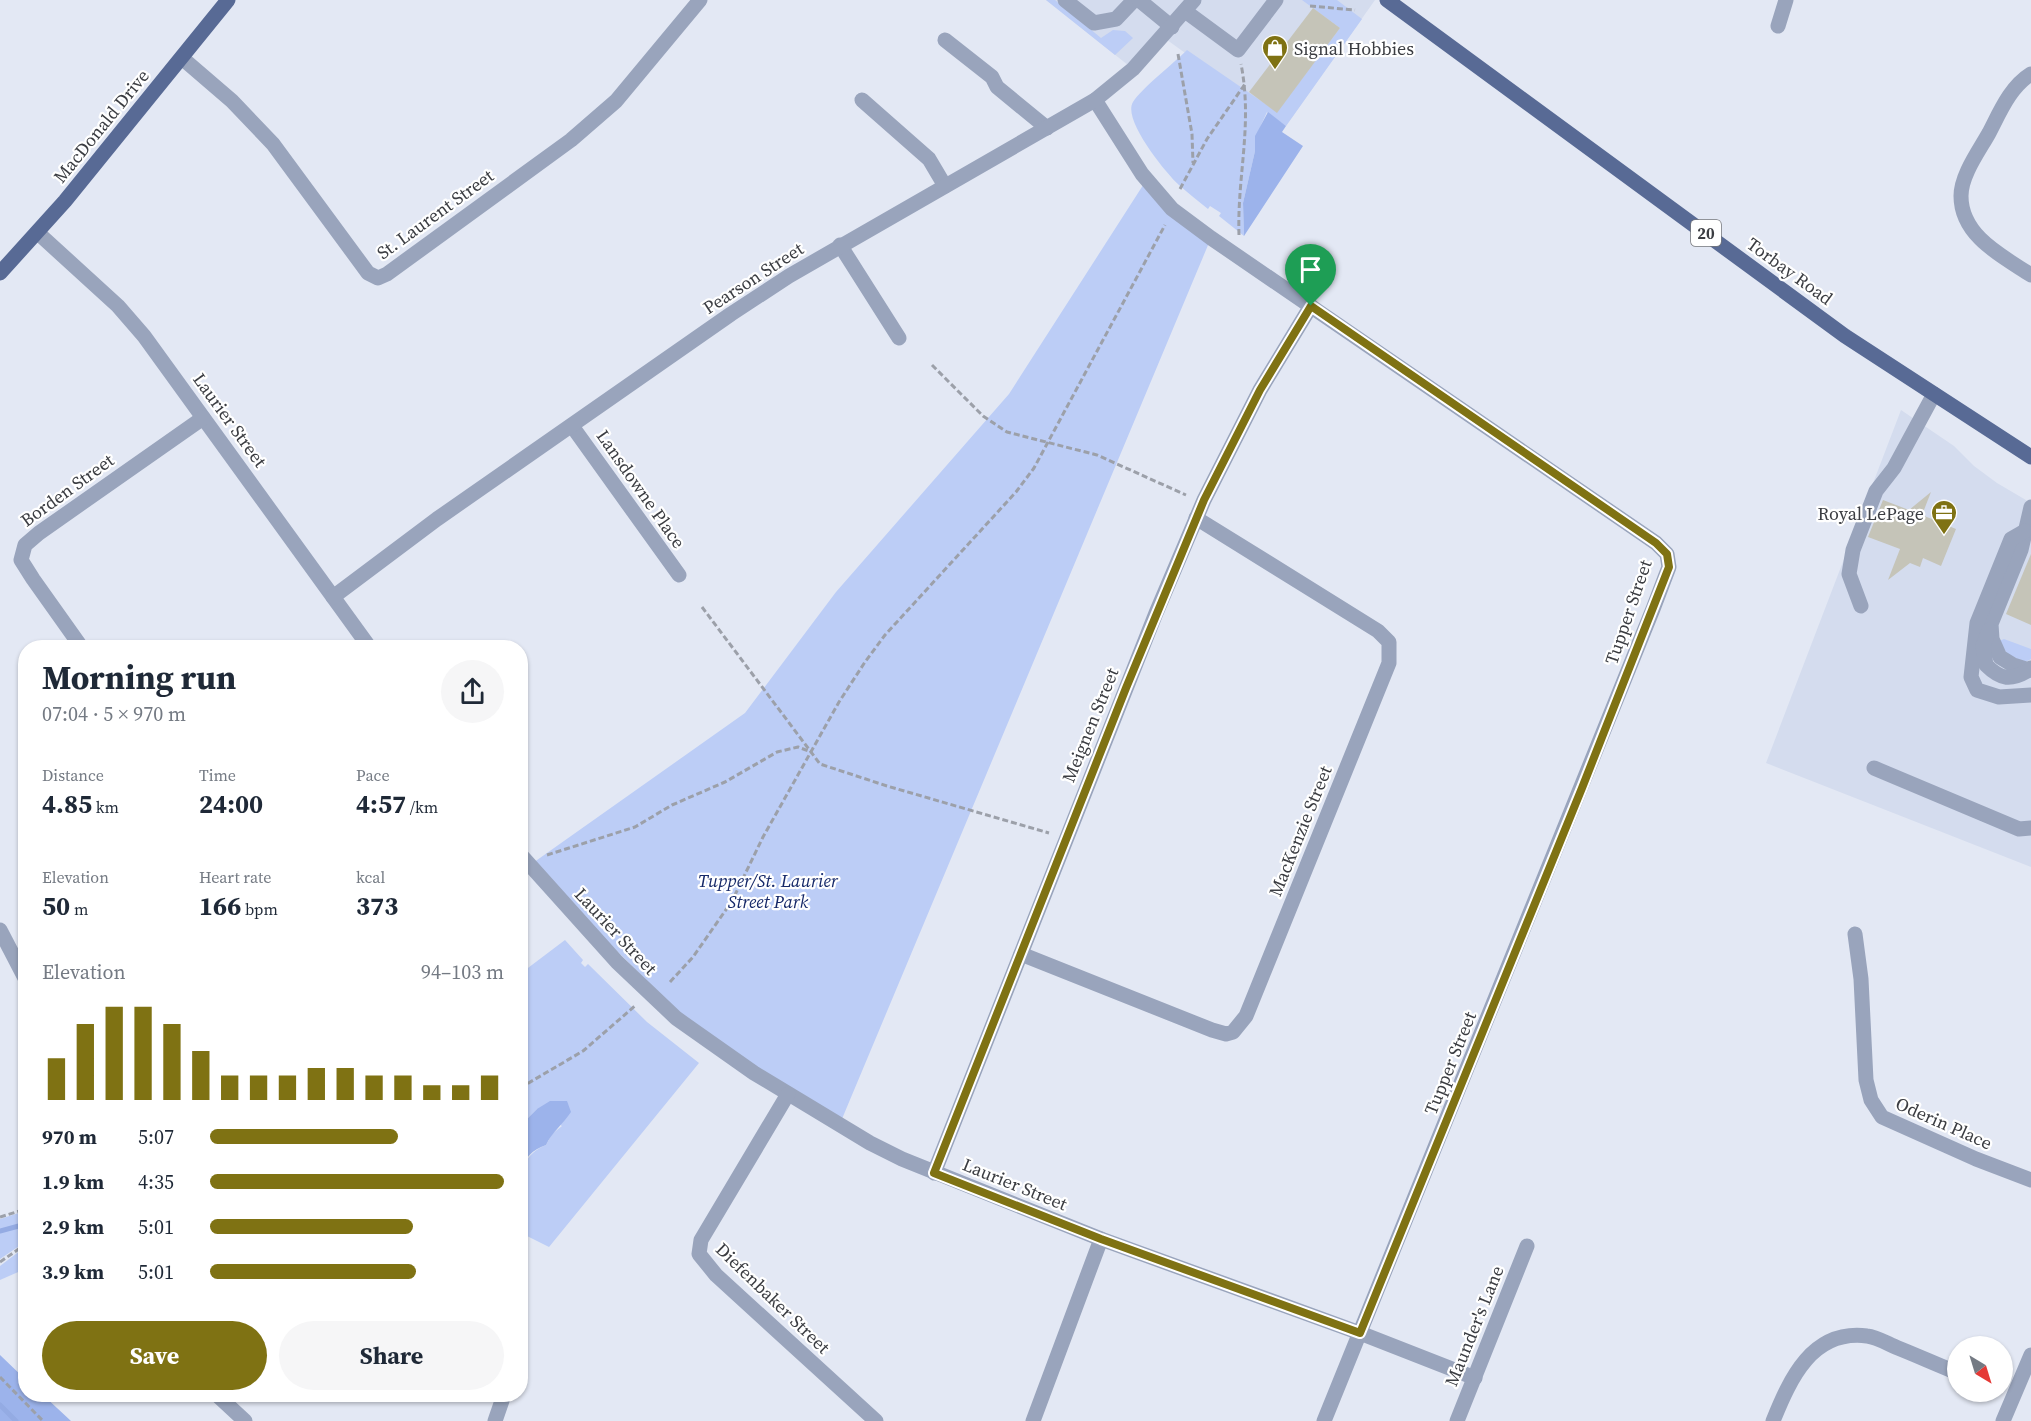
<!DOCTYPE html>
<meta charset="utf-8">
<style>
body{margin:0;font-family:"Source Serif 4",serif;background:#f6f6f7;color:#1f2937;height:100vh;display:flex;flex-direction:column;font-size:22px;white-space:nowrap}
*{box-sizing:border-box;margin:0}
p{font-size:20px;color:#747a83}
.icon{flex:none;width:33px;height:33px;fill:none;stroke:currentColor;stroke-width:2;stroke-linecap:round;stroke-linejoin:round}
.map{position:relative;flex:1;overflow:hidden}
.side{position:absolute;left:18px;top:640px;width:510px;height:762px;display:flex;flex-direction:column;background:#fff;border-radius:24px;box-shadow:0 2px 4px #0004}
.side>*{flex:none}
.needle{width:39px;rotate:142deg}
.buttons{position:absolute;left:1947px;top:1336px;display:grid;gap:12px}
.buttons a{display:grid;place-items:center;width:66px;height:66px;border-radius:50%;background:#fff;box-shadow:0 2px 4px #0004;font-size:30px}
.pin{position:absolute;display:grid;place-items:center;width:51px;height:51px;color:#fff;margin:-62px -26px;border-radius:50% 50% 50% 0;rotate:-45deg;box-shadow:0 0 6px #0007}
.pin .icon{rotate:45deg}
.round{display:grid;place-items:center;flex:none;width:63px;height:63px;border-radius:32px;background:#f6f6f7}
.head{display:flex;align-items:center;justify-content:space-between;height:102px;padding:0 24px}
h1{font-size:33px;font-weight:700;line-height:45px}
.stats{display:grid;grid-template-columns:repeat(3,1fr);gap:9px;height:102px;padding:6px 24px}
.stats div{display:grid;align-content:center}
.stats b{font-size:26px;font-weight:700}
.stats small{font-size:16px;font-weight:400}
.stats p{font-size:16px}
.chart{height:168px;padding:12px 24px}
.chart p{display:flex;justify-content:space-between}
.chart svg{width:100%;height:108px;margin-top:6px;stroke:#7f7213;stroke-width:6}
.cta{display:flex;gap:12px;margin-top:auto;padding:12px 24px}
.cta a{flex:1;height:69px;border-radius:36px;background:#7f7213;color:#fff;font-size:24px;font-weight:700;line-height:69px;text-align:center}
.cta a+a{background:#f6f6f7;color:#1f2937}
ul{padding:0 24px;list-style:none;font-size:20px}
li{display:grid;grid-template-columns:96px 72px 1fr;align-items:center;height:45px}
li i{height:15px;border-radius:8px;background:#7f7213}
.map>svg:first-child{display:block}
.built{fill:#d4dcee}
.green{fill:#bccdf6}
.forest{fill:#9cb3eb}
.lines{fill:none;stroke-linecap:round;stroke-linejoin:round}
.stream{stroke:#94abe3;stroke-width:5}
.building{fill:#c5c4b8}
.path{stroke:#9ca0a9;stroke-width:3;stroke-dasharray:6 3;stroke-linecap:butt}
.minor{stroke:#99a4bc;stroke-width:15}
.major{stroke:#586a95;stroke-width:15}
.route-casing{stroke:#fff;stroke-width:12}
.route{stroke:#7f7213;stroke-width:8}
.labels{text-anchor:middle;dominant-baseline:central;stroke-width:4.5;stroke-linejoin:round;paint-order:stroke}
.shield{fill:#fff;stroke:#76777b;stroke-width:1.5}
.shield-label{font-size:16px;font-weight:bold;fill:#3b3d42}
.poi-label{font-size:18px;fill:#3b3d42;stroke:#fff;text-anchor:start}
.street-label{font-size:18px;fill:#3b3d42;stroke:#fff}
.park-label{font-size:18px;font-style:italic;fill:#152868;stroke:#fff}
</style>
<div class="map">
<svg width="2031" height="1421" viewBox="0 0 2031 1421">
<rect width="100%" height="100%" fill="#e3e8f4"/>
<g class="built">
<path d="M1046,0H1375L1286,126L1163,37L1133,69Z"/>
<path d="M1901,410L1954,446L1974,466L1997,483L2031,503V867L1766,763Z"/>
</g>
<g class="green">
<path d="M1046,0H1055L1101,38L1113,30L1125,31L1133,38L1115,55Z"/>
<path d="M1302,0H1337L1362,19L1286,126L1267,112L1256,136L1255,151L1243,203L1244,236L1219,216L1221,213L1210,206L1208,209C1198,201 1188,193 1179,185C1165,172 1122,119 1133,102C1142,88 1173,64 1187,50L1277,112L1340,28Z"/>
<path d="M1147,179L1211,238L839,1126L713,1046L530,865L745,713L836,592L1009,394Z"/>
<path d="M2004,639L2031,649V659L2025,662L2008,655L1999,641Z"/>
<path d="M565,940L583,960L581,963L585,967L588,964L647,1022L699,1063L549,1247L521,1233C521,1201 510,1159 546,1145L552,1134L562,1126L537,1109L521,1125L520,974Z"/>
<path d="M25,1211V1242L0,1259V1219Z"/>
<path d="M25,1247V1269L0,1280V1266Z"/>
</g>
<g class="forest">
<path d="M1268,112L1286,126L1282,132L1303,146L1244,236L1243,203L1255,151V136Z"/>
<path d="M550,1101H567L571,1112C563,1124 552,1132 546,1145C532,1150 525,1157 521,1171V1125L537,1109Z"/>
<path d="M0,1355L25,1379L26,1395H43L71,1421H0Z"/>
</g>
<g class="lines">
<g class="stream">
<path d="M0,1231L26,1224"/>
<path d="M0,1405L16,1421"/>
</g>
</g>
<g class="building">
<path d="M1313,8L1340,28L1277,113L1249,92Z"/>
<path d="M1931,492L1922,515L1956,529L1941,566L1923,558L1920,567L1910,563L1888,580L1900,549L1868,537L1883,500L1909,510Z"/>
<path d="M2031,554V625L2006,614Z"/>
</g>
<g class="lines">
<g class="path">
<path d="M1310,6L1355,10"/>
<path d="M1178,54L1192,134L1193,163"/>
<path d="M1180,189L1207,139L1245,84"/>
<path d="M1239,235C1237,175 1253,125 1241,64"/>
<path d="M932,365L983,416L1007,432L1097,455L1186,495"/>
<path d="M702,607L820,764L887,786L1049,833"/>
<path d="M547,855L635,827L672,805L725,782L777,752L798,747L811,752"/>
<path d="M670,982L693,957L732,901L763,837L839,702L865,662L885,635L1016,492L1034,468L1165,225"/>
<path d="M520,1088L583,1051L636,1005"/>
<path d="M0,1217L26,1209"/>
<path d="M0,1262L26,1244"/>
<path d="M0,1377L43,1421"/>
</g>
<g class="minor">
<path d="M1065,0L1094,23L1116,19L1134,0"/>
<path d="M1139,0L1172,27"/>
<path d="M1185,11L1238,50L1276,0"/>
<path d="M1778,26L1786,0"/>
<path d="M945,40L992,77L997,87L1047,128"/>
<path d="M182,58L232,101L273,144L368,273L378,278L387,274L571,140L616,101L700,0"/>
<path d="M2031,74C2010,87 2000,112 1989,133C1979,151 1961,175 1961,196C1961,236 2002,256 2031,275"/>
<path d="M862,100L929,159L945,186"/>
<path d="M1095,100L1142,174L1172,209L1211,238L1656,543L1667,554L1669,567L1653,609L1324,1421"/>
<path d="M38,233L118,306L144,336L370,648"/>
<path d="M840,245L899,338"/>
<path d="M572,426L679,575"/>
<path d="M2031,507L2021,550L1991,624L1992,639L2000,657L2013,665L2029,670L2031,668"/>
<path d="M2025,531L2011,539L1977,623L1971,677L1977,690L1999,697L2031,695"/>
<path d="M333,597L437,519L731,314L789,276L1095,100L1133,69L1194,0"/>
<path d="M1861,606L1849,574L1853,550L1876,491L1894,468L1934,394"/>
<path d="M1989,630L1983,646L1986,665C2001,680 2011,681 2029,670"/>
<path d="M82,648L33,579L21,560L25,545L39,533L203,418"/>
<path d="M1874,768L2019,829L2031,828"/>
<path d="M520,854L617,962L676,1018L754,1073L870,1143L902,1159L1101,1239L1360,1333L1475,1378"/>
<path d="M0,930L26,980"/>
<path d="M1855,934L1861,979L1866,1080L1871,1100L1882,1117L1976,1159L2031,1180"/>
<path d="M1021,954L1212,1030L1226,1034L1233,1032L1246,1016L1389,663V642L1378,631L1196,518"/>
<path d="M788,1094L701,1240L699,1254L716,1275L876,1421"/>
<path d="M934,1173L1156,613L1204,500L1260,390L1311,306"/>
<path d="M217,1395L245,1421"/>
<path d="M495,1421L504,1395"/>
<path d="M1033,1421L1101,1239"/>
<path d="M1457,1421L1527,1246"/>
<path d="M1773,1421C1790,1379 1812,1329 1867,1336C1877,1337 1888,1344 1898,1348C1918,1356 1938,1365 1958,1373"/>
<path d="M2003,1421L2031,1355"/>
</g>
<g class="major">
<path d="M1387,0L1845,336L2031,457"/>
<path d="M0,273L65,201L228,0"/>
</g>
</g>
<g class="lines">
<defs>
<path id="route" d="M1311,306L1656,543L1667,554L1669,567L1582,788L1360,1333L1101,1239L934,1173L1126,688L1204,500L1260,390Z"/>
</defs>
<use href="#route" class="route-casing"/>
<use href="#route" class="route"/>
</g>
<defs>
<symbol id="shop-pin" viewBox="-11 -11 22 30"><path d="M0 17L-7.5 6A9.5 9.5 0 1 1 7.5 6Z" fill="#7f7213" stroke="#fff"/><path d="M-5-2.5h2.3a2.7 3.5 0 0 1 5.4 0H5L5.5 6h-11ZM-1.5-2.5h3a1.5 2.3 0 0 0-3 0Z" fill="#fff"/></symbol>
<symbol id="office-pin" viewBox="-11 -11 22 30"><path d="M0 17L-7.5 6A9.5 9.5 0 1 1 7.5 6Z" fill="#7f7213" stroke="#fff"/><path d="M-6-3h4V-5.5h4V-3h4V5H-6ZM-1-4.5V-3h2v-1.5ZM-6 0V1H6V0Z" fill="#fff"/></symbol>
</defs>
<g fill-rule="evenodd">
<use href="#shop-pin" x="1260" y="33" width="30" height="40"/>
<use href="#office-pin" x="1929" y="498" width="30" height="40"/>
</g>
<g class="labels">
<rect class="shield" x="1691" y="220" width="30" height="26" rx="4.5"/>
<g class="shield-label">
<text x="1706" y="233">20</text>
</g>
<g class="poi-label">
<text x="1294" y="48">Signal Hobbies</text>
<text x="1924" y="513" text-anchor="end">Royal LePage</text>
</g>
<g class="street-label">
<text transform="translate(101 126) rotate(-51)">MacDonald Drive</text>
<text transform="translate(435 214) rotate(-36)">St. Laurent Street</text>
<text transform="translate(1790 271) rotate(36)">Torbay Road</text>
<text transform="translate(753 278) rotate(-33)">Pearson Street</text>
<text transform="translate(230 420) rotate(54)">Laurier Street</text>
<text transform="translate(641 489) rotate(55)">Lansdowne Place</text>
<text transform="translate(67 490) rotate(-36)">Borden Street</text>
<text transform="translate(1628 612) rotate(-71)">Tupper Street</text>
<text transform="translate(1090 725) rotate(-68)">Meignen Street</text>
<text transform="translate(1300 831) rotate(-68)">MacKenzie Street</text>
<text transform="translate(616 931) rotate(47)">Laurier Street</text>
<text transform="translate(1450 1063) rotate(-68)">Tupper Street</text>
<text transform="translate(1944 1123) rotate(24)">Oderin Place</text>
<text transform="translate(1015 1184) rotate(22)">Laurier Street</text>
<text transform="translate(773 1298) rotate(44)">Diefenbaker Street</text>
<text transform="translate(1474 1326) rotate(-68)">Maunder's Lane</text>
</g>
<g class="park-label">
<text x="768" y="880">Tupper/St. Laurier<tspan x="768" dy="21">Street Park</tspan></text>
</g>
</g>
</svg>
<div class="buttons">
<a><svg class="needle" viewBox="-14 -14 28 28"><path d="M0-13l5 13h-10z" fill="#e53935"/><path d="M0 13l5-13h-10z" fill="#747a83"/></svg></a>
</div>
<div class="pin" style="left:1311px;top:306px;background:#1e9e55"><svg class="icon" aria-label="arrive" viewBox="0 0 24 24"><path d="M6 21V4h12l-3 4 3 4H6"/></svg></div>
<section class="side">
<div class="head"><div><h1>Morning run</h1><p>07:04 · 5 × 970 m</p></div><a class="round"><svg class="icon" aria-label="share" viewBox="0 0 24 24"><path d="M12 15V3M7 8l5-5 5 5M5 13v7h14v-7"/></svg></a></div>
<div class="stats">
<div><p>Distance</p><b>4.85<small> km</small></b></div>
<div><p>Time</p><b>24:00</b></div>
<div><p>Pace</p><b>4:57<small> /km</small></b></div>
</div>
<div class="stats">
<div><p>Elevation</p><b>50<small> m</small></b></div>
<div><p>Heart rate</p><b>166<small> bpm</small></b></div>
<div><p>kcal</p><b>373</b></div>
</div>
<div class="chart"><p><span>Elevation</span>94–103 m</p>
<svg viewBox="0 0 160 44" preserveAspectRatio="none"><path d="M5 44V27M15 44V13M25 44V6M35 44V6M45 44V13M55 44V24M65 44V34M75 44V34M85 44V34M95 44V31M105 44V31M115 44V34M125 44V34M135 44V38M145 44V38M155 44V34"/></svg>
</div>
<ul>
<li><b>970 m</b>5:07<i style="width:64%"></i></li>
<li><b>1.9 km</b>4:35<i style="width:100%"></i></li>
<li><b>2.9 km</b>5:01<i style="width:69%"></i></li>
<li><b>3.9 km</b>5:01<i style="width:70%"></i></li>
</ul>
<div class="cta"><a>Save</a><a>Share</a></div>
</section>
</div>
